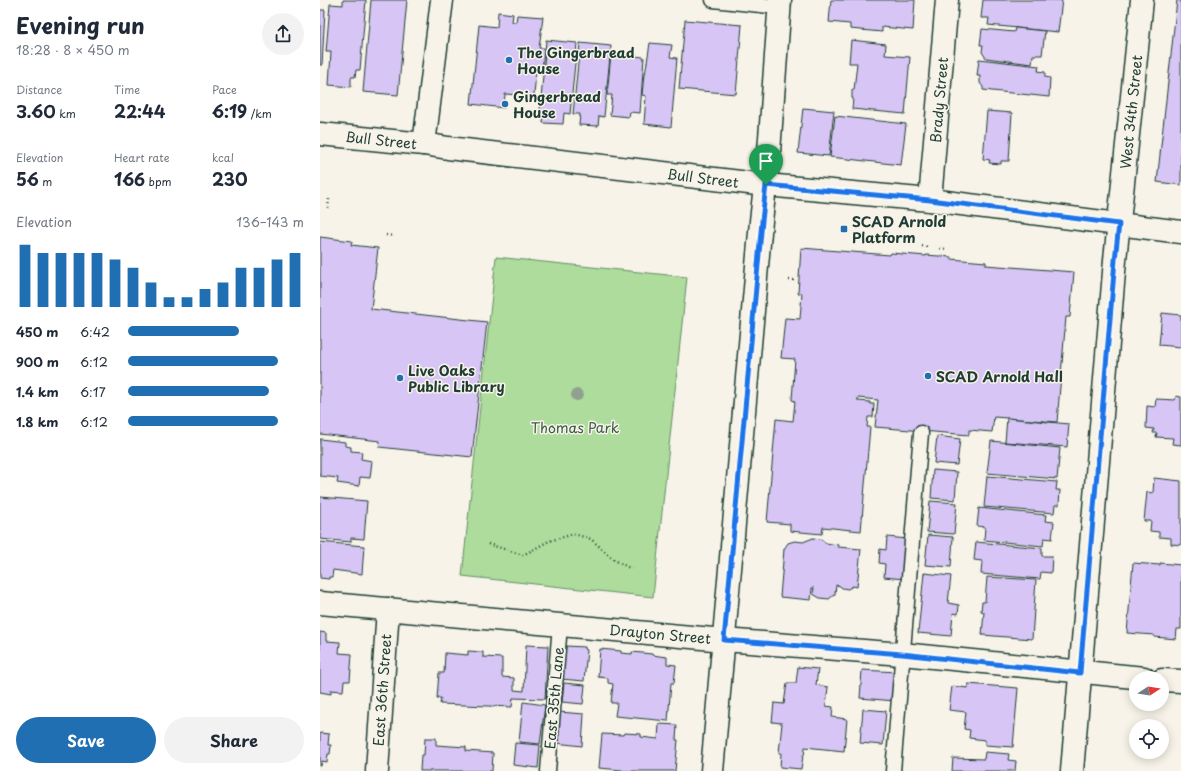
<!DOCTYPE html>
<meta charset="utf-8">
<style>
body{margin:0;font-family:"Playpen Sans",sans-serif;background:#f2f2f3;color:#1f2937;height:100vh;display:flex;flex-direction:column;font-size:15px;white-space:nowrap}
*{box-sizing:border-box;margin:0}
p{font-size:13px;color:#747a83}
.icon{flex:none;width:22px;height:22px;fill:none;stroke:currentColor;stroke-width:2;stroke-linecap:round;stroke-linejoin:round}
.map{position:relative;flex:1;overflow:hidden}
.drawer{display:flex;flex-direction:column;background:#fff;width:320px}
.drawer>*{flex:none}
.needle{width:26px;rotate:78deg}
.buttons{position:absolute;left:809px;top:671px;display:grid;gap:8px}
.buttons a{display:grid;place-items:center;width:40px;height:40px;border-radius:50%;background:#fff;box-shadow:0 2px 10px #0003;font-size:20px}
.pin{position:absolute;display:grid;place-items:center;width:34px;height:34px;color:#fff;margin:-41px -17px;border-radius:50% 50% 50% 0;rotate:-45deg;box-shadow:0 0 4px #0007}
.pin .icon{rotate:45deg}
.round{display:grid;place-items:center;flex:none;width:42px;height:42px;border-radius:21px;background:#f2f2f3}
.head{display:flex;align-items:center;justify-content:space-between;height:68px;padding:0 16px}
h1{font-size:22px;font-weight:700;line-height:30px}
.stats{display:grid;grid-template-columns:repeat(3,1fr);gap:6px;height:68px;padding:4px 16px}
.stats div{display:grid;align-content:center}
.stats b{font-size:17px;font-weight:700}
.stats small{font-size:11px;font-weight:400}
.stats p{font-size:11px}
.chart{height:112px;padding:8px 16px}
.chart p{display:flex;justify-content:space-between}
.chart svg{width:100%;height:72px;margin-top:4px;stroke:#1f6fb2;stroke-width:6}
.action{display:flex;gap:8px;margin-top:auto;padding:8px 16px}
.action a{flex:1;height:46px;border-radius:24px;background:#1f6fb2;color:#fff;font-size:16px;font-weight:700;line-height:46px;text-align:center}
.action a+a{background:#f2f2f3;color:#1f2937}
ul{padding:0 16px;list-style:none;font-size:13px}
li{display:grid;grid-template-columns:64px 48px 1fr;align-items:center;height:30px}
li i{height:10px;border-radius:5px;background:#1f6fb2}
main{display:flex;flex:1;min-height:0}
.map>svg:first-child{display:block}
.green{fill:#addc9c;stroke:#668c68}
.building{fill:#d7c5f6;stroke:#1f3d34}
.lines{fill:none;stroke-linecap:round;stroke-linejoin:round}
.service-casing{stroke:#1f3d34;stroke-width:17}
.minor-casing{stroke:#1f3d34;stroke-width:25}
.tertiary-casing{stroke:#1f3d34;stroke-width:25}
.secondary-casing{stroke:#1f3d34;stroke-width:25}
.path{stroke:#1f3d34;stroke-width:2.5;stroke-dasharray:1 3;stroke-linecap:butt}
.service{stroke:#f7f3e8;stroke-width:14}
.minor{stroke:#f7f3e8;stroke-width:22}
.tertiary{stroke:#f7f3e8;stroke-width:22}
.secondary{stroke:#f7f3e8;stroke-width:22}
.tree{fill:#90a091}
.route-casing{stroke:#fff;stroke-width:8}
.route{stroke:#1a73e8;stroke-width:5}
.poi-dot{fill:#1f6fb2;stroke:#f7f3e8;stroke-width:1.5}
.labels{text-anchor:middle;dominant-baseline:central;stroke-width:3;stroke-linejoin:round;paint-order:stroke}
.poi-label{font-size:14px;font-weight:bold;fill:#1f3d34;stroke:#f7f3e8;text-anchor:start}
.street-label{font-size:14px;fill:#1f3d34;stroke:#f7f3e8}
.park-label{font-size:14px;fill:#3b5d49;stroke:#f7f3e8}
</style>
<main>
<section class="drawer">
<div class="head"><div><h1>Evening run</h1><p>18:28 · 8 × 450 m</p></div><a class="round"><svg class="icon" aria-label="share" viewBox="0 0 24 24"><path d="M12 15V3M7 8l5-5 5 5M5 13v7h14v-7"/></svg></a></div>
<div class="stats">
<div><p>Distance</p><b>3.60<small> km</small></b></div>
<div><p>Time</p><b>22:44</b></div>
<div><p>Pace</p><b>6:19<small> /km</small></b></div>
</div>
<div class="stats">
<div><p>Elevation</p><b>56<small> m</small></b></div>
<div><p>Heart rate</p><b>166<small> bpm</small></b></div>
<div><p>kcal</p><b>230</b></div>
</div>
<div class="chart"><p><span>Elevation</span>136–143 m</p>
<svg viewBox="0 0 160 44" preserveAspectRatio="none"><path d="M5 44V6M15 44V11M25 44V11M35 44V11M45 44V11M55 44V15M65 44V20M75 44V29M85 44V38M95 44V38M105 44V33M115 44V29M125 44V20M135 44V20M145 44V15M155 44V11"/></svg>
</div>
<ul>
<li><b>450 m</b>6:42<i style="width:63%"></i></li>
<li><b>900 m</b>6:12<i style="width:85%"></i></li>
<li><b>1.4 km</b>6:17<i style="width:80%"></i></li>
<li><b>1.8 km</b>6:12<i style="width:85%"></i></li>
</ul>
<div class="action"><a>Save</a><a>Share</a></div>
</section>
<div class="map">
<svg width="861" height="771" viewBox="0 0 861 771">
<rect width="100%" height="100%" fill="#f7f3e8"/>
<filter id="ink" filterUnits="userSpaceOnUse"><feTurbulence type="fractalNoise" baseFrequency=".025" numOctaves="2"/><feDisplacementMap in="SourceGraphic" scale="8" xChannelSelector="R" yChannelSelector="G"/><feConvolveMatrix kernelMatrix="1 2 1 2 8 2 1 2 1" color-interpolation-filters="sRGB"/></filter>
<g filter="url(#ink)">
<path class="green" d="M176,257L367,277L333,597L142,576Z"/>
<g class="building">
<path d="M23,0H46L40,70H36L35,77H31V87L9,85L11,52H6L10,4L23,5Z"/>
<path d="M51,0H87L78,95L43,92Z"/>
<path d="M511,0H595L593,30L562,27V32L530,29V24L509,22Z"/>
<path d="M663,0H742L738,32L668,25L669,18H661Z"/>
<path d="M857,0H861V185L837,182Z"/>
<path d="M0,10H5L2,65H0Z"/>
<path d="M178,12L193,14L192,22H196L197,15L223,17L219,48H224L222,72L216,71L214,96L185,94L184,108L151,104L159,25L177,27Z"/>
<path d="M365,20L422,25L416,94L359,89Z"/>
<path d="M695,28L725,31L722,55H713L712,64L666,58L662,52L663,45H660L662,29L694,32Z"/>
<path d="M226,40L257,43L250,114L244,113L243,124L223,123L224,111H220Z"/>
<path d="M531,40L566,44L565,55L590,57L585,114L532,109L533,98H532V90H534L537,63H529Z"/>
<path d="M260,43L291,46L284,117L279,116L278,126L259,125L260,114H253Z"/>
<path d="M330,43L352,45L350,57L357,58L351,127L324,124L326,96L322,95L324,74L325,75Z"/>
<path d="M291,54L324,57L320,113L310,112L309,117L290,115L292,95H287Z"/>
<path d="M659,59L719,66L718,71L725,72V77L730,78L729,97L663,90V87L660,83V76H657Z"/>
<path d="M483,108L514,111L509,156L478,153Z"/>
<path d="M667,111L692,113L689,161H681V164L669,163L670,160L663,159Z"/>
<path d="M515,116L586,124L581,165L510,157Z"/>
<path d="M0,237L32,241L31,245L58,248L51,309L167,322L152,457L59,447L60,441L0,434Z"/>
<path d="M481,248L570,255L571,253L606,256V255L631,257V259L666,262V265L754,272L750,317H746L737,422L674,417L672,432L649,430V435L555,427L558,400L538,398V401L550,402V404H554L553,417H548L547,427H550L541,531L503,527L502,534L470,531V524L447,522L456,419L473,421L475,401L472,400L475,359L461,358L465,318L480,319L482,293H478Z"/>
<path d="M842,313L861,315V347L839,345Z"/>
<path d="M856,396L861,397V445L852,444L853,438L836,437L837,433H833L834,429L826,428L827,406L835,407L836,399L855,400Z"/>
<path d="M687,418L749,424L747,447L685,442Z"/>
<path d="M617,436L640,439L637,465L614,463Z"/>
<path d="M0,439L25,442V446L31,447V451L42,452L41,459L52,461L50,478L40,477L39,486L17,483L18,478L0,476Z"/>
<path d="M671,441L740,448L737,479L667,473Z"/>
<path d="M613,470L637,472L635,500L611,498Z"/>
<path d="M667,476L737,482L736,490H740L739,505H735L734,513L664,507Z"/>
<path d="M834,478L861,481V545L851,544V538L839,537V532L830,531L831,521H824L827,492L833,493Z"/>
<path d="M0,497L47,501L44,539L31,538V542L0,539Z"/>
<path d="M610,501L637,503L634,534L607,532Z"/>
<path d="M659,508L726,515L725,521L734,522L732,539L724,538L723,546L664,540L665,527L657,526Z"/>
<path d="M608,535L633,537L631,567L605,565Z"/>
<path d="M567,537L588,539L584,579L564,577L565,564L559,563L560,549L566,550Z"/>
<path d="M493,538L501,539L506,543L518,545V547L541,549L537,587L533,586L528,589L522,588L520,586L516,585L515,594L509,599L500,598L493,594L494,588H492L491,600L460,597L464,549L468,543L471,542L475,541L483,542Z"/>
<path d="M0,542L44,546L42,574L13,570L12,577H9V579L0,578Z"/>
<path d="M656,542L722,548V556H732L731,573L721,572L720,579L661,574L662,561L654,560Z"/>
<path d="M813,563L840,565V563L861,565V629H857L856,639L834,637V635L807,633Z"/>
<path d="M604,573L631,576L628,603L639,605L638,614L633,613L631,636L598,633Z"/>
<path d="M667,577L716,580L712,639L662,635L664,612L661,611L662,602H665Z"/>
<path d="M0,632L6,633V641L20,642L19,653L32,654L30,681H24L23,691L11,690V694L0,692Z"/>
<path d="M206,645L228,646L225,699L193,698L192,707L120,704L121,698H117L119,673H124L125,653L148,655V651L163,652V657L182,658V677L194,678V690L204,691Z"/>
<path d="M246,646L265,647V649L267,650L264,681L241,679L244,647H246Z"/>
<path d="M280,649L301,651V653L312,654V652L332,654V655L347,657V664L356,665L354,683H351L348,721L295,716L297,703H291L293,684L288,683V678L278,677Z"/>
<path d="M478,667L498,669L496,685L508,687L506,706L513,707L512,717L527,719L524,751L485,747L484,756H483L481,769L460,767L461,753H459L462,723L452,722L454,703L464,704L467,683H476Z"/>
<path d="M542,670L577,672L575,701L540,698Z"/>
<path d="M244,683L265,685L263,704L242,702Z"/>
<path d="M648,684L698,688L693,747L665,745V740L649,738L650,730L644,729L646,712L629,710L632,686L648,688Z"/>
<path d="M203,702L225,705L220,744L199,742Z"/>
<path d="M543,709L566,711L563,745L540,743Z"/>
<path d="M239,712L264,714L262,746L236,743Z"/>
<path d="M339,724L357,725L356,740H358L355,771H302V770L279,768L282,734L303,735L304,733L321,734V737L338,739Z"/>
<path d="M0,733L9,734L8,745H11L10,754H8L7,762L2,761L1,766H0Z"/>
<path d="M105,738H116V745L146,747V751L173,753L172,771H100L101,755H104Z"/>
<path d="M195,743L220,745L218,768L193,765Z"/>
<path d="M665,752L689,754L688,760L696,761L695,771H632L633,758L664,759Z"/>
</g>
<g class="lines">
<defs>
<g id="service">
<path d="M393,0L460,7"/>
<path d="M228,771L240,625"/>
<path d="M573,771L601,433"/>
</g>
<g id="minor">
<path d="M104,144L122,0"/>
<path d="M610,200L627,0"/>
<path d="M57,771L68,609"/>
<path d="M392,771L441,221L449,152L460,0"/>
<path d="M752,771L795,260L822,0"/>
</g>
<path id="tertiary" d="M0,134L104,144L128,148L446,185L610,200L861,232"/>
<g id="secondary">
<path d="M0,603L404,640L582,654L824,678"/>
<path d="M842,680L861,681"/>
</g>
</defs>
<use href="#service" class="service-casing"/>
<use href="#minor" class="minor-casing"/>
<use href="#tertiary" class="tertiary-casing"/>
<use href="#secondary" class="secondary-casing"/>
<g class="path">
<path d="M8,208L9,199"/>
<path d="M66,235L74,236"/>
<path d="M602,246L609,247"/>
<path d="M620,248L626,249"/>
<path d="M469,280H476"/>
<path d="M168,544L203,555L229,541L254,534L271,539L293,559L311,569"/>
</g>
<use href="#service" class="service"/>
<use href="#minor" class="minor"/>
<use href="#tertiary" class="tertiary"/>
<use href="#secondary" class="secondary"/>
</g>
<circle class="tree" cx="257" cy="395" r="6"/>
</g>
<g class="lines" filter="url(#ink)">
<defs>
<path id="route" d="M446,185L610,200L799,224L795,260L760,673L582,654L404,640L442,221Z"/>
</defs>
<use href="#route" class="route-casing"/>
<use href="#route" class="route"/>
</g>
<g class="poi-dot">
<circle cx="189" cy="60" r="4"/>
<circle cx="185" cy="104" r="4"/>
<rect x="520" y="225" width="8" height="8" rx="2"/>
<circle cx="608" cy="376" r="4"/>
<circle cx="80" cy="378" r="4"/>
</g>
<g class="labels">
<g class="poi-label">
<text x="197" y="52">The Gingerbread<tspan x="197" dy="16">House</tspan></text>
<text x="193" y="96">Gingerbread<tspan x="193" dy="16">House</tspan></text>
<text x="532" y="221">SCAD Arnold<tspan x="532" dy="16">Platform</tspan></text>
<text x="88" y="370">Live Oaks<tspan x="88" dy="16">Public Library</tspan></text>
<text x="616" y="376">SCAD Arnold Hall</text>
</g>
<g class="street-label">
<text transform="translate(619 100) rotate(-85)">Brady Street</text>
<text transform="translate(811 112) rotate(-84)">West 34th Street</text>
<text transform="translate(61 140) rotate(6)">Bull Street</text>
<text transform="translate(383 178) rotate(7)">Bull Street</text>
<text transform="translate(340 634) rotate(5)">Drayton Street</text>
<text transform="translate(62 690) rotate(-86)">East 36th Street</text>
<text transform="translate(234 698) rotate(-85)">East 35th Lane</text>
</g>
<g class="park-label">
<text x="255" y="427">Thomas Park</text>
</g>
</g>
</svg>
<div class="buttons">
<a><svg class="needle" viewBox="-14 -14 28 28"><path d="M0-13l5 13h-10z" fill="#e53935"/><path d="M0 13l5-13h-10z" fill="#747a83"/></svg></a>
<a><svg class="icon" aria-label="locate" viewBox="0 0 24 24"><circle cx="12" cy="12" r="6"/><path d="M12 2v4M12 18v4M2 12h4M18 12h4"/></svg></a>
</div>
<div class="pin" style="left:446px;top:185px;background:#1e9e55"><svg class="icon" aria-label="arrive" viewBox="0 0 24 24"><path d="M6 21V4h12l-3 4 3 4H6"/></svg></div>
</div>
</main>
